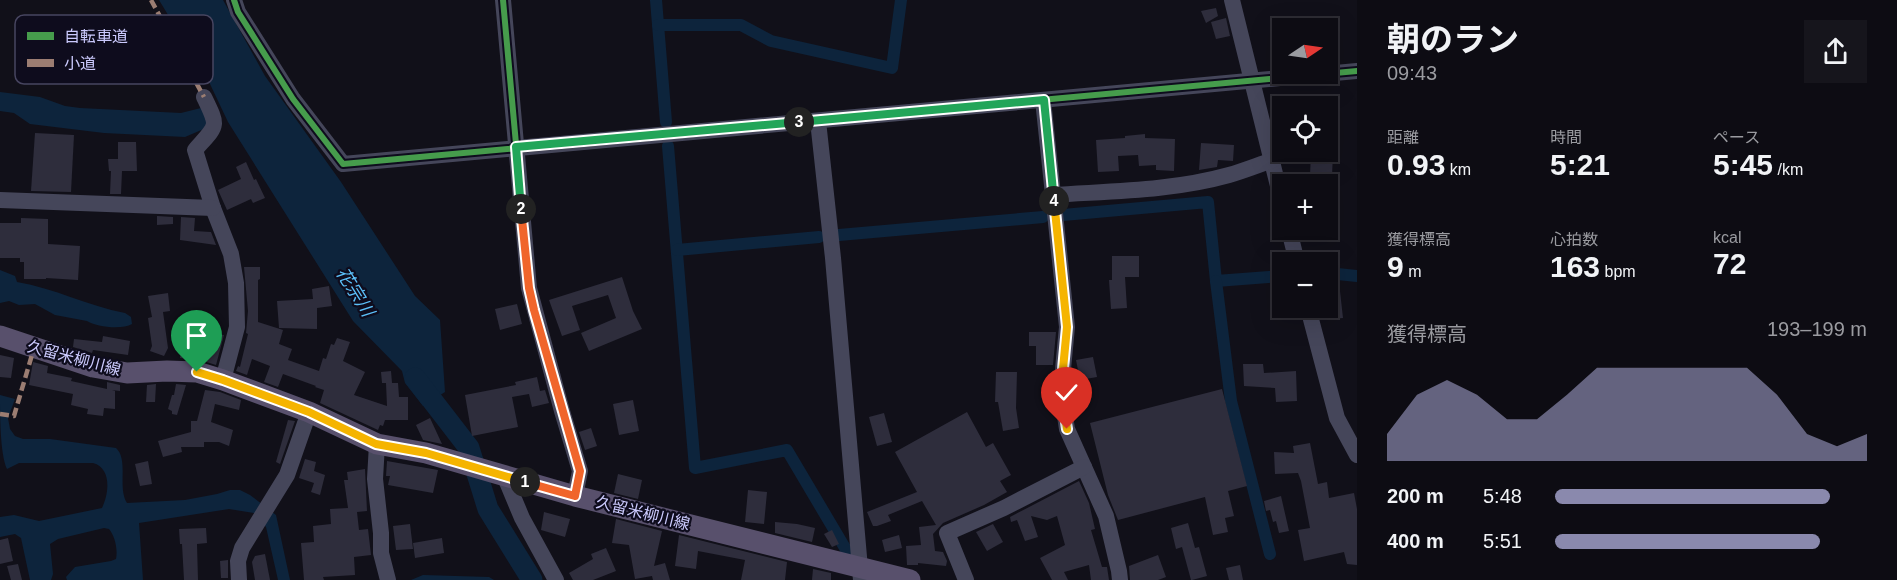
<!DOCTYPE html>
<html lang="ja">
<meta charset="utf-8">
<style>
body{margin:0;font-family:Arial,"Noto Sans JP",sans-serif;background:#16151c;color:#f1f3f6;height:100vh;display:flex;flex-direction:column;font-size:22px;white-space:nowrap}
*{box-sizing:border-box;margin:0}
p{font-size:20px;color:#9a9ba0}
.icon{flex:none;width:33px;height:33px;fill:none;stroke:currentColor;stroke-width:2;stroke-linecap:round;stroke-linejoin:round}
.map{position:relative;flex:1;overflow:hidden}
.panel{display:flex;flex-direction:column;background:#0d0c13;width:540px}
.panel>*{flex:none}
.needle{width:39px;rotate:77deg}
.controls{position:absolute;left:1272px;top:18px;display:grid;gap:12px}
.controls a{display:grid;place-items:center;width:66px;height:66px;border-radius:0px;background:#0d0c13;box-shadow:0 6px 24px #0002,0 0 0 2px #2d2c33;font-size:30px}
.pin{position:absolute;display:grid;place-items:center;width:51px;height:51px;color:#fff;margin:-62px -26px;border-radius:50% 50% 50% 0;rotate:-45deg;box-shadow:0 0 6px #0007}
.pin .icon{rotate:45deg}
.km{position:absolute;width:30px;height:30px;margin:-15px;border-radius:50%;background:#222;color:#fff;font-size:16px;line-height:30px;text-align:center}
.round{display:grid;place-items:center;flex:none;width:63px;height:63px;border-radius:0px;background:#16151c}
.headline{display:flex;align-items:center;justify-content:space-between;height:102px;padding:0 30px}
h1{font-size:33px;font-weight:700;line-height:45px}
.stats{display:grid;grid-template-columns:repeat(3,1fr);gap:9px;height:102px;padding:6px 30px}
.stats div{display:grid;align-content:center}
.stats b{font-size:30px;font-weight:700}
.stats small{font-size:16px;font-weight:400}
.stats p{font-size:16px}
.chart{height:168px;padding:12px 30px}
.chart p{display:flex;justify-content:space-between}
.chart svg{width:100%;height:108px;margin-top:6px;fill:#8a89ad;opacity:.7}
ul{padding:0 30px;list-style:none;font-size:20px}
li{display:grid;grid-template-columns:96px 72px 1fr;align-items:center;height:45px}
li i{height:15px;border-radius:8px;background:#8a89ad}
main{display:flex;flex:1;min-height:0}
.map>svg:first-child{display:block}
.water{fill:#0d243c}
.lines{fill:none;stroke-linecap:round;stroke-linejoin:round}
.canal{stroke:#0d243c;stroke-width:12}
.river{stroke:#0d243c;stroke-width:21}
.building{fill:#2e2d3c}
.minor{stroke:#45465a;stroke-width:16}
.major{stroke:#58506c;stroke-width:21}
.quiet{stroke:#9b7d72;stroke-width:4.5;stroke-dasharray:9 4.5;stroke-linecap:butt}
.cycleway-casing{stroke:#0e0c1d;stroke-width:10}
.cycleway{stroke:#469c4c;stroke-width:6}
.split-1-casing{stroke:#fff;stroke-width:12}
.split-2-casing{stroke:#fff;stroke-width:12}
.split-3-casing{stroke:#fff;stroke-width:12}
.split-4-casing{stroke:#fff;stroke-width:12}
.split-5-casing{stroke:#fff;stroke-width:12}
.split-1{stroke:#f5b400;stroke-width:8}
.split-2{stroke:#f0652b;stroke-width:8}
.split-3{stroke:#22a559;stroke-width:8}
.split-4{stroke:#22a559;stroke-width:8}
.split-5{stroke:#f5b400;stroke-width:8}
.labels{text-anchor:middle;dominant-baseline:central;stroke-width:4.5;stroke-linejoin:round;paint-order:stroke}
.street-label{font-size:16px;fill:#cbcafd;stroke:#0e0c1d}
.water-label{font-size:18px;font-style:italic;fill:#5cc0f9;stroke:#0e0c1d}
.key{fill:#0e0c1d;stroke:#474560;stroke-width:1.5}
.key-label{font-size:16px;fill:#cbcafd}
</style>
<main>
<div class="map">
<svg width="1357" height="580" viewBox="0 0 1357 580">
<rect width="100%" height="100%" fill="#111019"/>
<g class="water">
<path d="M159,0H223L265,76L341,182L415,296L440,320L445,392L423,406L405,383L402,371L353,321L228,122L210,84Z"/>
<path d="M0,92L40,97L65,106L80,108L181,113L201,108L206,116V128L185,137L104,133L30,124L14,113L0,111Z"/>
<path d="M0,270L15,276L17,282C54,288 88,306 125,313L131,317L132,324C122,330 96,327 87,321L55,315L35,304L19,305L9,301L0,303Z"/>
<path d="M0,395L15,399L8,418L10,429L15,436L23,439H50L116,448C129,460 117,487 127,503L185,500L217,494L230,490H240L250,495L276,515L290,580H278L266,527L254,513L229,509L139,523L143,580H67L66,577L75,567L111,561L116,559C118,550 115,536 109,529L104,528L58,539L50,544L53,574L51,580H30L21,538L15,534L0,537V517L14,515L39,521L102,508C109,494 112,468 93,463H19L7,469C0,454 0,414 0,395Z"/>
<path d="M423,575L489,577L494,580H411Z"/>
</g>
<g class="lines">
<g class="canal">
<path d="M656,0L666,122"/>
<path d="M658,25H741L771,41L892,68L901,0"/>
<path d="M668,146L695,468L787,450L848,553"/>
<path d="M1063,215L1208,202L1216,281L1282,276"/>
<path d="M839,235L1043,217"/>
<path d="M677,250L819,237"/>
<path d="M1328,273L1357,276"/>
<path d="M1216,281L1231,401L1270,554"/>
</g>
<path class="river" d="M415,378L469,448L488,509L532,580"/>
</g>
<g class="building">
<path d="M1216,8L1218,16L1206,23L1201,11Z"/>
<path d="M1226,18L1230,36L1216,39L1211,22Z"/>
<path d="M35,133L74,135L71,192L31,191Z"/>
<path d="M1145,134V138L1175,139L1174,171L1156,170V165L1139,166L1138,155L1118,156L1119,171L1098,172L1096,140L1125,138V136Z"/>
<path d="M118,142H136L137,171H122L121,194H110L111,171H109L108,159H118Z"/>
<path d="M1201,143L1234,145L1233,161L1218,160L1217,167L1199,170Z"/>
<path d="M1311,152H1333L1332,177L1310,176Z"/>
<path d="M246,162L254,180L256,179L265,198L253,203L251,199L227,210L218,190L241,179L236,167Z"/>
<path d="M157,216L173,217V224L157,225Z"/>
<path d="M181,217L195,218L194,231L211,232L216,245L180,240Z"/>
<path d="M21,218L48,219V244L80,246L78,280L46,278V279H24V262H20V258H0V223H21Z"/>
<path d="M1112,256H1139V277H1125L1127,308L1111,309L1109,280H1112Z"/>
<path d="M244,267H260V279L258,280V322L283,330L279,344L292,349L288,360L319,371L323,358L326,359L331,344L334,345L337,338L350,342L343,361L365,372L354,395L387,406L386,383H398L399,397H408V420H385L383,426L380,425L378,430L320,403L324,390L315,387L316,386L283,374L278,387L264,382L270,366L252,359L247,375L236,371L238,366L240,367L248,334L246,333L248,311Z"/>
<path d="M622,277L633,311L642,329L589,351L581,333L616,318L608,295L572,306L580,330L562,336L549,300Z"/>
<path d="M1339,282L1343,318L1322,320L1321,308H1328V283Z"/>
<path d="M329,286L332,306L317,308V329L279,328L277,301L313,299L312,289Z"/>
<path d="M168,293L170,311L163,312L168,348L164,356L150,351L152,346L148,318L152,317L148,296Z"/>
<path d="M517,304L522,324L500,330L495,309Z"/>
<path d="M1029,332H1056L1053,365H1036V346H1029Z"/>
<path d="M217,334L224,335L216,365L200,360L180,358L182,342L203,346L204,341L215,344Z"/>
<path d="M103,336L130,341L128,355L93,350L92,353L73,347L74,339L102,342Z"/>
<path d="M0,355L14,358L11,378L0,377Z"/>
<path d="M1093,357L1097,377L1080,380L1076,360Z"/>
<path d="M33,362L48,366L47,373L72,378L71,381L107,389V382L120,385V391L112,390L115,391V409L104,408L103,416L87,414L88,409L71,405L73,394L29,385Z"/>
<path d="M1243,364H1263L1264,373L1296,371L1297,401L1276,402L1275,388L1244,386Z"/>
<path d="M391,371L392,383H382L381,372Z"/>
<path d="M996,372H1017L1016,408L1019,428L1003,431L998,402H995Z"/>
<path d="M537,377L540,391L545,390L549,403L532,407L529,394L512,397L518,427L472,436L465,395L516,385L515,382Z"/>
<path d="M156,384L155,402H146L147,385Z"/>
<path d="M176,384L186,385L177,415L172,414V411L168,409L172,395H174Z"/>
<path d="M1222,389L1247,486L1228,491L1234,516L1225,518L1228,532L1213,535L1205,497L1118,520L1108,495L1090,423Z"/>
<path d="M205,390L220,392L241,400L239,410L215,404L211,422L233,430L229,446L219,442H204V447H181L182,452L163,457L158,441L191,432V421H197Z"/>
<path d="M633,400L639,431L619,435L613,404Z"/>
<path d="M967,412L986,447L993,443L1011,475L1000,481L1007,492L984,505L943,523L933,534L935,551L943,552L947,561L946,566L918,563V565H907L906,546L921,545L919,527L936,525L922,501L888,515L891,521L877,526H873L867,512L917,492L895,452Z"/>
<path d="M884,413L892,442L877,446L869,417Z"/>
<path d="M430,418L442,444L423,440L416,425Z"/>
<path d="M288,420L295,421L280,464L276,462Z"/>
<path d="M591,428L597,446L585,450L579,432Z"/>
<path d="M1310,443L1318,484L1327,482L1329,498L1354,493L1357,509V565L1347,564L1344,552L1304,561L1298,530L1310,528L1301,481L1298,473L1275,474L1274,452L1294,453L1293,446Z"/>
<path d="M305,459L316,462L314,471L325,475L320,495L311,492L314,483L299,478Z"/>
<path d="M148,461L152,484L140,486L135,464Z"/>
<path d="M387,461L438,470L433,493L388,485L390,476H386Z"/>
<path d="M365,469L367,511L357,512L359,530L368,529L371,555L354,557L355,575L323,577L324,580H304L301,543L314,542L313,526L331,524L330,509L348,508L344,480H348L347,472Z"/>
<path d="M618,474L642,480L638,499L614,493Z"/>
<path d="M1079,481L1089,503L1095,529L1091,530L1102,567H1107L1109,580H1091L1089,565L1064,572L1068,580H1052L1040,558L1065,545L1057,516L1047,520L1031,516L1038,537L1025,541L1017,520L1011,522L1010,517Z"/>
<path d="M748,490L767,492L764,524L745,522Z"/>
<path d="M1281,496L1289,531L1279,533L1276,521L1273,522L1270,510L1266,511L1264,501Z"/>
<path d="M544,512L570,519L565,537L541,530Z"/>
<path d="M616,519L662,531L654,566L665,563L670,580H653L652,576L635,579L629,545L612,543Z"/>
<path d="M775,522L797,524L815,528L812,542L775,533Z"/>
<path d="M1188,523L1195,548L1199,547L1207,576L1192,580H1191L1182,547L1176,549L1171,528Z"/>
<path d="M410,524L413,549L396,550L393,526Z"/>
<path d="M993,524L1003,542L987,551L976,532Z"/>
<path d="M206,528L207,543L197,544L198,580H184L182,544H180L179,529Z"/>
<path d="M832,530L839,544L832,547L824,534Z"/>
<path d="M679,535L787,562L785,580H741L745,560L698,551L696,569L675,566Z"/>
<path d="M899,535L902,548L885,552L882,540Z"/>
<path d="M8,538L13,561L0,564V540Z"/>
<path d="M442,538L444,553L415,558L413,543Z"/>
<path d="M606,548L616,571L593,580H573L569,573L593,559L591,554Z"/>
<path d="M265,554L270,580H255L252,562L255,556Z"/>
<path d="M1158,555L1166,577L1158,580H1130L1129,566Z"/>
<path d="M228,560V578H221L220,561Z"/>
<path d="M18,564L22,580H11L7,566Z"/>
<path d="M1240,565L1243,580H1229L1226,568Z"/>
<path d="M813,569L831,573V580H812Z"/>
</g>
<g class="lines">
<g class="minor">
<path d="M234,0L238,12L293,99L343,164L1357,71"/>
<path d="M503,0L529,288L562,411L580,471L575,496"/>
<path d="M1232,0L1282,202"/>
<path d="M204,97C219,128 218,124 195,150L213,208L231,254L236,283L237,327L223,380"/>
<path d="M1043,100L1067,327L1061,390L1067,429L1106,516L1119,571L1120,580"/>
<path d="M818,121L833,258L861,580"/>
<path d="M1053,195C1111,191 1172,191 1229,175C1243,171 1258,165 1273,160"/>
<path d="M0,200L213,208"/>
<path d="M1289,230L1297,262"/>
<path d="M1308,308L1337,418L1357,455"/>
<path d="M377,444L375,479L381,533V553L388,580"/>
<path d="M504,475L522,518L556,580"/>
<path d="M239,580L238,561L242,548L287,475L309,412"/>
<path d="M966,580L947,533L1004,508L1084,467"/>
</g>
<path class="major" d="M0,336L93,367L127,373L167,371L197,372L223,380L309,412L377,444L426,453L575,496L910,580"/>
<g class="quiet">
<path d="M151,0L204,97"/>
<path d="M0,414L14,416L34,348"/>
</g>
<defs>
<g id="cycleway">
<path d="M234,0L238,12L293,99L343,164L1357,71"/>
<path d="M503,0L529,288L562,411L580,471L575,496"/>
</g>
</defs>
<use href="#cycleway" class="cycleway-casing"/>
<use href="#cycleway" class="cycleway"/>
</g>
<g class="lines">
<defs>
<path id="split-1" d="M197,372L223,380L309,412L376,444L426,453L525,482"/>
<path id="split-2" d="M521,209L529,288L534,310L580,471L575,496L525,482"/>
<path id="split-3" d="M521,209L516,147L799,122"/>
<path id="split-4" d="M799,122L1044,100L1054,201"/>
<path id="split-5" d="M1054,201L1067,327L1061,390L1067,429"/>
</defs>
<use href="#split-1" class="split-1-casing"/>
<use href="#split-2" class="split-2-casing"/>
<use href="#split-3" class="split-3-casing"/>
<use href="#split-4" class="split-4-casing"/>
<use href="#split-5" class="split-5-casing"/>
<use href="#split-1" class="split-1"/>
<use href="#split-2" class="split-2"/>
<use href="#split-3" class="split-3"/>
<use href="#split-4" class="split-4"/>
<use href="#split-5" class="split-5"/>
</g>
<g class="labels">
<g class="street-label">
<text transform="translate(74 358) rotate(15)">久留米柳川線</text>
<text transform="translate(643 513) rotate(14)">久留米柳川線</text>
</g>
<g class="water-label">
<text transform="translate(355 292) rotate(58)">花宗川</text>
</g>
</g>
<rect x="15" y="15" width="198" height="69" rx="9" class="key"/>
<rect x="27" y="32" width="27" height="8" fill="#469c4c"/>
<rect x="27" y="59" width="27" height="8" fill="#9b7d72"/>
<g class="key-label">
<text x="64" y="42">自転車道</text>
<text x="64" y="69">小道</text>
</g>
</svg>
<div class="controls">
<a><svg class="needle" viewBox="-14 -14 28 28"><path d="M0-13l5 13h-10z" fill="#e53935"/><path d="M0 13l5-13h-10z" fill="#9a9ba0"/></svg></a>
<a><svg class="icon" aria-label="locate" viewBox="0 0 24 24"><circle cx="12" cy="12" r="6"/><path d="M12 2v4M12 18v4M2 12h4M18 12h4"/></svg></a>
<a>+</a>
<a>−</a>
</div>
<div class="pin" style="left:197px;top:372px;background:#1e9e55"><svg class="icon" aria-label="arrive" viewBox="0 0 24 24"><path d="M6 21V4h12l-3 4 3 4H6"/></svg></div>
<div class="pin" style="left:1067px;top:429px;background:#d93025"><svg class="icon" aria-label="check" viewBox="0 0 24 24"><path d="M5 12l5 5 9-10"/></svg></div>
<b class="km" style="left:525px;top:482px">1</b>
<b class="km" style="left:521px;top:209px">2</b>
<b class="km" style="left:799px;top:122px">3</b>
<b class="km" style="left:1054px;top:201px">4</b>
</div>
<section class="panel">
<div class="headline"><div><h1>朝のラン</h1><p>09:43</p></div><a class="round"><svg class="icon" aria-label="share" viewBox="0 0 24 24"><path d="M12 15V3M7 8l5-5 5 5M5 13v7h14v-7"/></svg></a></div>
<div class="stats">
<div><p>距離</p><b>0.93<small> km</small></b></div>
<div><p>時間</p><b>5:21</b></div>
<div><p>ペース</p><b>5:45<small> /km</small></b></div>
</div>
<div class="stats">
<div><p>獲得標高</p><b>9<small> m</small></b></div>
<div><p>心拍数</p><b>163<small> bpm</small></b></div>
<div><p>kcal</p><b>72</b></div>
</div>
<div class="chart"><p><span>獲得標高</span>193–199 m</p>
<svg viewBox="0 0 160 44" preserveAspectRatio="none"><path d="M0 44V33L10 17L20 11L30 17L40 27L50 27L60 17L70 6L80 6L90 6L100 6L110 6L120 6L130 17L140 33L150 38L160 33V44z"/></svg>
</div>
<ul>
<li><b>200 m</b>5:48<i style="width:88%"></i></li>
<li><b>400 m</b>5:51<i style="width:85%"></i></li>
</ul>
</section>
</main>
